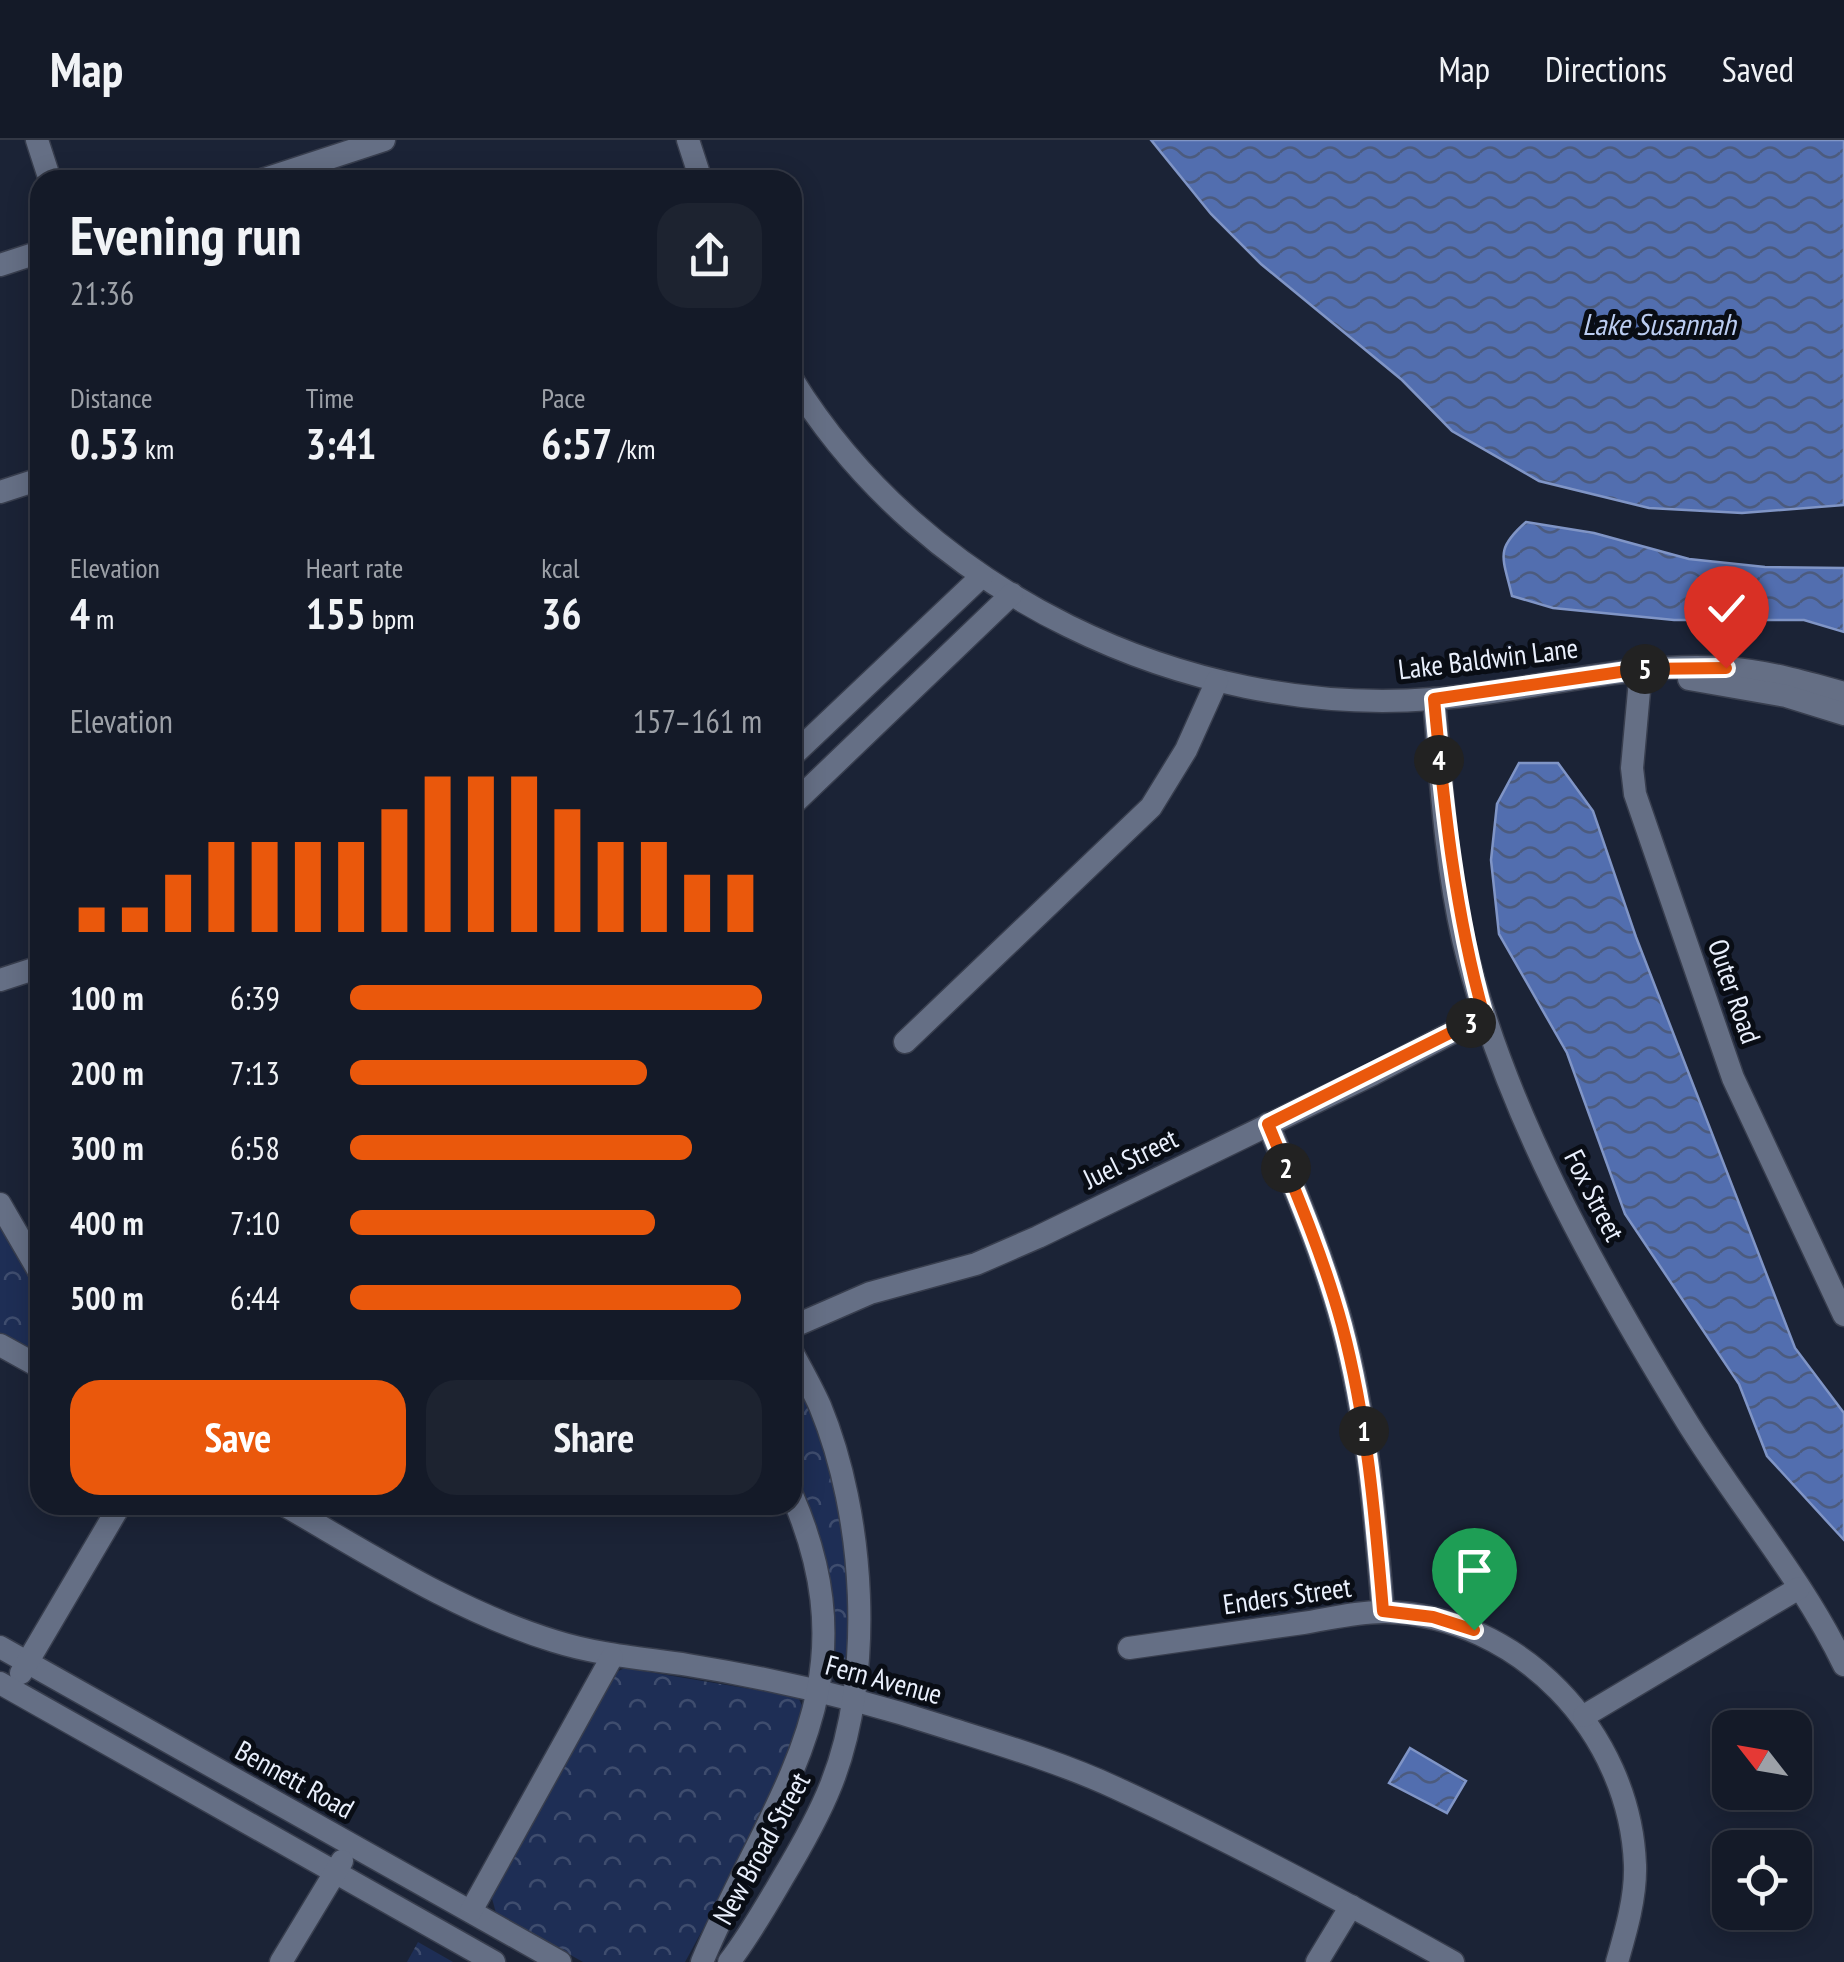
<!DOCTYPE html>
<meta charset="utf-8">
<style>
body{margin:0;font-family:"PT Sans Narrow",sans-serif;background:#1d2330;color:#f1f3f6;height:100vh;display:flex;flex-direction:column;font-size:38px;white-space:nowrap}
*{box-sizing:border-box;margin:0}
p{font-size:32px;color:#9da1a8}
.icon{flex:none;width:55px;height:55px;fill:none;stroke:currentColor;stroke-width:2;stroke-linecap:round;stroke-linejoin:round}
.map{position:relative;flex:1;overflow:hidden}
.drawer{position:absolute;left:30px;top:30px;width:772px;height:1345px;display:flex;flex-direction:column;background:#141a28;border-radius:30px;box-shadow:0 5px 25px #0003,0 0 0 2px #333845}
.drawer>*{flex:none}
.needle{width:65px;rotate:301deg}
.fabs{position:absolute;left:1712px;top:1570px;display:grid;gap:20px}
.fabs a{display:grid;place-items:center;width:100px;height:100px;border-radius:20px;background:#141a28;box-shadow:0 5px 25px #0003,0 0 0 2px #333845;font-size:50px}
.pin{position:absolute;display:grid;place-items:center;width:85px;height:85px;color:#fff;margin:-102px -42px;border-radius:50% 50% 50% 0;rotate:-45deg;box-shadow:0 0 10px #0007}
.pin .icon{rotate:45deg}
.km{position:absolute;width:50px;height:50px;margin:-25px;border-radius:50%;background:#222;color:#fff;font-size:28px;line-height:50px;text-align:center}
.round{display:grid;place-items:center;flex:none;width:105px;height:105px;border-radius:30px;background:#1d2330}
.head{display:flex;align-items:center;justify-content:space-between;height:170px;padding:0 40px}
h1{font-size:55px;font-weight:600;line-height:75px}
.stats{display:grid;grid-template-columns:repeat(3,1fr);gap:15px;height:170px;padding:10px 40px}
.stats div{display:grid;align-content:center}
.stats b{font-size:42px;font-weight:600}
.stats small{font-size:28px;font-weight:400}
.stats p{font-size:28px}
.chart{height:280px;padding:20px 40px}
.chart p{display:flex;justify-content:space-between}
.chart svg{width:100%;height:180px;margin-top:10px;stroke:#ea580c;stroke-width:6}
.action{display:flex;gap:20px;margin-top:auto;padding:20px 40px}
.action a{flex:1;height:115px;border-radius:30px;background:#ea580c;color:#fff;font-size:40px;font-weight:600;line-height:115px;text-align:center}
.action a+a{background:#1d2330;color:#f1f3f6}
ul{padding:0 40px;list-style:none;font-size:32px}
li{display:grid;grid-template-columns:160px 120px 1fr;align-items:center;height:75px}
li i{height:25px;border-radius:12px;background:#ea580c}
header{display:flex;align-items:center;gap:60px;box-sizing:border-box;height:140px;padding:0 50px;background:#141a28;border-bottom:2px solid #333845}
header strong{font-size:48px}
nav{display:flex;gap:55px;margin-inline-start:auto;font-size:35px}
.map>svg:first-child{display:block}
.park{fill:url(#park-crowns)}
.water{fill:url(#water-waves);stroke:#8095c6;stroke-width:2.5}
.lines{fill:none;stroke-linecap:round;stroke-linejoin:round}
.minor-casing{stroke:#383e4e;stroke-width:25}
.minor{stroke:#656f85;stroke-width:22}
.route-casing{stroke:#fff;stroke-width:20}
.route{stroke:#ea580c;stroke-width:12}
.labels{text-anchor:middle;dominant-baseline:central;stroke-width:10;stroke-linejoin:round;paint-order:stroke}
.street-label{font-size:28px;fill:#eaf0fd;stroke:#090d15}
.water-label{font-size:30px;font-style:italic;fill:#bbcdf1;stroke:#090d15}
</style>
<header>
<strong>Map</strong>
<nav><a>Map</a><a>Directions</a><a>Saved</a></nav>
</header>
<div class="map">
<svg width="1844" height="1822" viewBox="0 0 1844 1822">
<defs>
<pattern id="park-crowns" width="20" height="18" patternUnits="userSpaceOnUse" patternTransform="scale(2.5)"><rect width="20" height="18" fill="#1e2e55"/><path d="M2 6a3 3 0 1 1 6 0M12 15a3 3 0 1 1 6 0" fill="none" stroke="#3f4d6e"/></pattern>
<pattern id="water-waves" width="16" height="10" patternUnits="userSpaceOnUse" patternTransform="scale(2.5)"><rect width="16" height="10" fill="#526eaf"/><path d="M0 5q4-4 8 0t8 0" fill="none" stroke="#4c5b7e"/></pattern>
</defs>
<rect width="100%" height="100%" fill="#1b2336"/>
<g class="park">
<path d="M0,1080L40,1144V1218L0,1195Z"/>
<path d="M792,1231C843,1335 849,1408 850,1521L846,1530L838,1534L829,1529L822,1408L805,1365L793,1348Z"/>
<path d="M625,1528L798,1557L805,1572L774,1658L685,1822H583L496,1773L491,1755L612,1534Z"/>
<path d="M418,1802L453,1822H407Z"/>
</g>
<g class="water">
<path d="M1151,0H1844V365L1742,373L1649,368L1539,341L1452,291L1402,240L1261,124L1211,74Z"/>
<path d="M1526,382L1594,393L1689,419L1765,427L1844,428V492L1804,480H1674L1553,468L1512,456C1503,417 1494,410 1526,382Z"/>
<path d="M1519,623H1558L1593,671L1636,797L1795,1208L1844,1273V1400L1767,1316L1739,1244L1625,1074L1567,913L1499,794L1491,720L1497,664Z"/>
<path d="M1410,1608L1466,1641L1447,1673L1389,1643Z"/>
</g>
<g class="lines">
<defs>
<g id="minor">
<path d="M37,0L50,40"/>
<path d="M688,0L701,40"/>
<path d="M262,40L384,0"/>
<path d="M0,125L40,112"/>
<path d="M792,239C923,452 1185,578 1432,559C1530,552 1626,521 1726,528C1766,531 1805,542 1844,553"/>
<path d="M0,352L40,339"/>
<path d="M1641,529L1632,628L1635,654L1733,938L1844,1175"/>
<path d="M1689,539L1786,556L1844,574"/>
<path d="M1434,559C1441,639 1445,721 1463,799C1503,968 1594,1130 1684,1277C1735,1361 1801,1436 1844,1525"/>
<path d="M792,616L982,436"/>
<path d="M792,665L1012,454"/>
<path d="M0,840L40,827"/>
<path d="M905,902L1151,667L1186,610L1217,541"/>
<path d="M1268,984C1295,1050 1323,1115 1342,1185C1367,1279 1375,1374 1383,1471"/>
<path d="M0,1064L40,1133"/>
<path d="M792,1187L870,1153L976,1124L1038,1097L1373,934L1484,876"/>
<path d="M0,1205L40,1227"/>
<path d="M284,1365C371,1415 457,1471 554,1501C598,1515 642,1518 688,1525C775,1539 862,1560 945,1587C1002,1605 1062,1623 1116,1648C1231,1701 1343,1761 1453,1822"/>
<path d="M0,1507L560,1822"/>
<path d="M1129,1508C1187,1500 1245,1491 1303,1483C1329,1479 1359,1471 1386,1472C1519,1476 1630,1592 1635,1725C1636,1757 1626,1791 1617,1822"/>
<path d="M21,1533L120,1365"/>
<path d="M0,1543L494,1822"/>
<path d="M1584,1576L1799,1448"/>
<path d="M471,1771L612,1517"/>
<path d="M281,1822L342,1721"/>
<path d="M702,1822C773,1652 876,1549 792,1355"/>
<path d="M729,1822C749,1796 765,1768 782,1739C800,1709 818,1678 831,1645C875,1535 865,1375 820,1266C812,1248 802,1230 792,1212"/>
<path d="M1317,1822L1351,1766"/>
</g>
</defs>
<use href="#minor" class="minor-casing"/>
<use href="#minor" class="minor"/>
</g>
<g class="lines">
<defs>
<path id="route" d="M1474,1490L1433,1477L1383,1471C1375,1375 1367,1279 1342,1185C1323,1115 1295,1050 1268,984L1484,876C1455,772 1444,667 1434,559L1641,529L1726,528"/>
</defs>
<use href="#route" class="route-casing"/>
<use href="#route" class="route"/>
</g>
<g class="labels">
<g class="street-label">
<text transform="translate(1488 518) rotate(-7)">Lake Baldwin Lane</text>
<text transform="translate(1735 851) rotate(71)">Outer Road</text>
<text transform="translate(1130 1018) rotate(-26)">Juel Street</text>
<text transform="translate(1595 1055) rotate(63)">Fox Street</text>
<text transform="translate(1287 1455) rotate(-8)">Enders Street</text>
<text transform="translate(884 1539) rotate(15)">Fern Avenue</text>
<text transform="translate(295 1639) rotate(29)">Bennett Road</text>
<text transform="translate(761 1708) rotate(-61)">New Broad Street</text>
</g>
<g class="water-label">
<text x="1659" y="183">Lake Susannah</text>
</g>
</g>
</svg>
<div class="fabs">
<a><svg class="needle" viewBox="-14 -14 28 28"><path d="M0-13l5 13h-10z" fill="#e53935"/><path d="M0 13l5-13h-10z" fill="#9da1a8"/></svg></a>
<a><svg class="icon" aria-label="locate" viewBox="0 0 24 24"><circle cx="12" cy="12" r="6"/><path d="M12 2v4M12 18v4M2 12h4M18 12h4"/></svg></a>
</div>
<div class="pin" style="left:1474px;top:1490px;background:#1e9e55"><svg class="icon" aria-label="arrive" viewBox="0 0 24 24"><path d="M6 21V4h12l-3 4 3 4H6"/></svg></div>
<div class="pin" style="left:1726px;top:528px;background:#d93025"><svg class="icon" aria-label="check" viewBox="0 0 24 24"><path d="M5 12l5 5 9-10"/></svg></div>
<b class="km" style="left:1364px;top:1291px">1</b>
<b class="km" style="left:1286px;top:1028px">2</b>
<b class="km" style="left:1471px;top:883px">3</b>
<b class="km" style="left:1439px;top:620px">4</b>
<b class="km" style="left:1645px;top:529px">5</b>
<section class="drawer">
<div class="head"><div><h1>Evening run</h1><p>21:36</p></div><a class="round"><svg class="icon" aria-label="share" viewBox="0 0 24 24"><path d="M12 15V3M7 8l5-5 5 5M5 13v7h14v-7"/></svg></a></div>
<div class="stats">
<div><p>Distance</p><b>0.53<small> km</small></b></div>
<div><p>Time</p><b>3:41</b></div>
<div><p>Pace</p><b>6:57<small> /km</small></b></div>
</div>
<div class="stats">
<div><p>Elevation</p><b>4<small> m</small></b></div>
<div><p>Heart rate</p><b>155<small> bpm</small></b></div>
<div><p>kcal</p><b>36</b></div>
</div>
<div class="chart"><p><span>Elevation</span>157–161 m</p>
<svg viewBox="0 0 160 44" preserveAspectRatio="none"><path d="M5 44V38M15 44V38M25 44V30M35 44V22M45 44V22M55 44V22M65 44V22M75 44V14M85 44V6M95 44V6M105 44V6M115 44V14M125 44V22M135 44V22M145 44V30M155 44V30"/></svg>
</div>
<ul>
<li><b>100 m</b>6:39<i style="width:100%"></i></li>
<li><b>200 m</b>7:13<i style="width:72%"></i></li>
<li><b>300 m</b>6:58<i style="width:83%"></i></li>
<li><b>400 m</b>7:10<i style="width:74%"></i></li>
<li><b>500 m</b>6:44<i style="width:95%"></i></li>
</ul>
<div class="action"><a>Save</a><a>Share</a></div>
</section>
</div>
